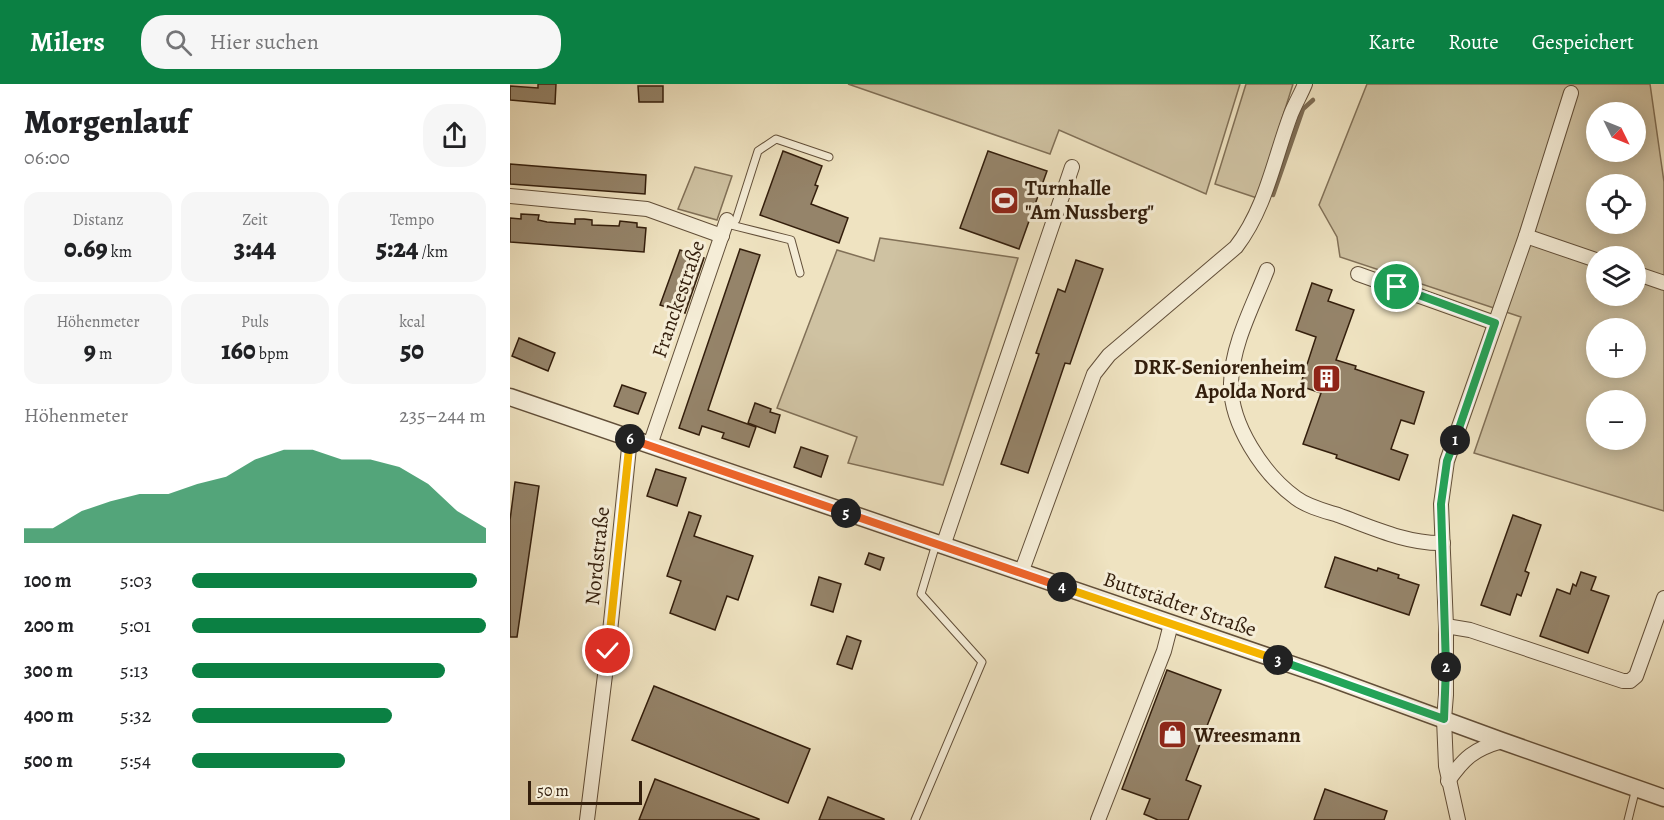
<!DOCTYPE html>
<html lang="de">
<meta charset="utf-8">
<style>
body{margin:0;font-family:Alegreya,serif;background:#f6f6f6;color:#202124;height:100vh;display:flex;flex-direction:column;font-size:22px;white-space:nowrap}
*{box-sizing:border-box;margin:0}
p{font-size:20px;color:#757577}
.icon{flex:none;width:33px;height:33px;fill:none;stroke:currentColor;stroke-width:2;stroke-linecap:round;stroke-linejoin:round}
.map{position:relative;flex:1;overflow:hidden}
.side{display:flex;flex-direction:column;background:#fff;width:510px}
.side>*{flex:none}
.needle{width:39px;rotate:133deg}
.controls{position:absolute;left:1076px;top:18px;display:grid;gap:12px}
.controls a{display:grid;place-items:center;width:60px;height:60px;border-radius:50%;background:#fff;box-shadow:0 3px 15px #0003;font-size:30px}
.scale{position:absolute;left:18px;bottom:15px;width:114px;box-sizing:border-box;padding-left:6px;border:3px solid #331e0c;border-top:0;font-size:16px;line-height:21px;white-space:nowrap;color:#331e0c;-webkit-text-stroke:4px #f5edd7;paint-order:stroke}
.pin{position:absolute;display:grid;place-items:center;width:51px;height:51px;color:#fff;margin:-26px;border:3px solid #fff;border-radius:50%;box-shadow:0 2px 6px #0007}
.km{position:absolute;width:30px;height:30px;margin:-15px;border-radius:50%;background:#222;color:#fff;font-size:16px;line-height:30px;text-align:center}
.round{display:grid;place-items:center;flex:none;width:63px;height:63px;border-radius:24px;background:#f6f6f6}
.summary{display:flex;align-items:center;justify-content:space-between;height:102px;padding:0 24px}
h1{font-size:33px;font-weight:800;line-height:45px}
.metrics{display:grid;grid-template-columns:repeat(3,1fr);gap:9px;height:102px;padding:6px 24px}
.metrics div{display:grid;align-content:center;border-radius:15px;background:#f6f6f6;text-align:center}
.metrics b{font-size:26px;font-weight:800}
.metrics small{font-size:16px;font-weight:400}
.metrics p{font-size:16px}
.chart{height:168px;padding:12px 24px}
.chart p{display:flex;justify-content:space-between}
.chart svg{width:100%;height:108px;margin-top:6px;fill:#0b8043;opacity:.7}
ul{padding:0 24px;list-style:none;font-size:20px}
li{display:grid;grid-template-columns:96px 72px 1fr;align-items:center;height:45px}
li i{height:15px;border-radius:8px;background:#0b8043}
header{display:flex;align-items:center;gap:36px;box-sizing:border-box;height:84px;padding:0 30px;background:#0b8043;color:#fff}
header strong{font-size:28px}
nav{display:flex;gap:33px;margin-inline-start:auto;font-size:21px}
.search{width:420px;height:54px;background:#f6f6f6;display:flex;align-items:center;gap:15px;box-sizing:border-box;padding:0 21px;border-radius:24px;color:#757577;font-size:22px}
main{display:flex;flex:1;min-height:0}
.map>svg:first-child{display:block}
.green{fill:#cfc2a2;stroke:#817057;stroke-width:1.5;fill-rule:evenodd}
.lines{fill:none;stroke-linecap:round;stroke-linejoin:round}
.stream{stroke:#7d6c53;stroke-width:4.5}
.building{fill:#95846a;stroke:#331e0c;stroke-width:1.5}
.service-casing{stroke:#624f39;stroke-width:9}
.minor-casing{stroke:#624f39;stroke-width:16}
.tertiary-casing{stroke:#624f39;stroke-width:19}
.service{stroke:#f5edd7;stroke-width:7}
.minor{stroke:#f5edd7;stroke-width:14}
.tertiary{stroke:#f5edd7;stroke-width:16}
.split-1-casing{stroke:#fff;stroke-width:12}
.split-2-casing{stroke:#fff;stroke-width:12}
.split-3-casing{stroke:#fff;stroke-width:12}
.split-4-casing{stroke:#fff;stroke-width:12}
.split-5-casing{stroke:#fff;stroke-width:12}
.split-6-casing{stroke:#fff;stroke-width:12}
.split-7-casing{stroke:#fff;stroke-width:12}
.split-1{stroke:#22a559;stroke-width:8}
.split-2{stroke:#22a559;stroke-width:8}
.split-3{stroke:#22a559;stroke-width:8}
.split-4{stroke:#f5b400;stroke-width:8}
.split-5{stroke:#f0652b;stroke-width:8}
.split-6{stroke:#f0652b;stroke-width:8}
.split-7{stroke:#f5b400;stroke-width:8}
.labels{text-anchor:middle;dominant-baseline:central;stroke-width:6;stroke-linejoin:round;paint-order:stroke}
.poi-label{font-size:21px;font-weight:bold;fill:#331e0c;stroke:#f5edd7;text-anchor:start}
.street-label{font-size:21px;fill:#331e0c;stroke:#f5edd7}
</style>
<header>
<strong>Milers</strong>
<div class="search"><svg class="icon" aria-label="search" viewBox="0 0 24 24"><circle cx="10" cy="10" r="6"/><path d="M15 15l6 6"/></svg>Hier suchen</div>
<nav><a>Karte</a><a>Route</a><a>Gespeichert</a></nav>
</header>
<main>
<section class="side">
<div class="summary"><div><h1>Morgenlauf</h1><p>06:00</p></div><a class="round"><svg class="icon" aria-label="share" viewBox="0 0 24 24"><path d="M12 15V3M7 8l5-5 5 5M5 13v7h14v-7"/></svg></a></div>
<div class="metrics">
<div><p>Distanz</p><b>0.69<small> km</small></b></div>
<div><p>Zeit</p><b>3:44</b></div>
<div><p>Tempo</p><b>5:24<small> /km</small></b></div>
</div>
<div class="metrics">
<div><p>Höhenmeter</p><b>9<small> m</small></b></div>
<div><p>Puls</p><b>160<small> bpm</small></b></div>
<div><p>kcal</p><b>50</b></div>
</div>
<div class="chart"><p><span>Höhenmeter</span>235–244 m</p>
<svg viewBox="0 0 160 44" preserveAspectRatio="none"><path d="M0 44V38L10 38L20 31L30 27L40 24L50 24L60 20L70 17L80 10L90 6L100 6L110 10L120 10L130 13L140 20L150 31L160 38V44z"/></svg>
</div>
<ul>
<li><b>100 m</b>5:03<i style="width:97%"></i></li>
<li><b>200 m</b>5:01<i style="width:100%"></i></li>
<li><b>300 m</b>5:13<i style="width:86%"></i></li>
<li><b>400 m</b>5:32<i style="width:68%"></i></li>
<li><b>500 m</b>5:54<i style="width:52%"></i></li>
</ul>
</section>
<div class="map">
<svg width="1154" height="736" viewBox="0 0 1154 736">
<rect width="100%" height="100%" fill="#efe3c1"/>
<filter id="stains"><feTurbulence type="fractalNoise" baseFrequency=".00333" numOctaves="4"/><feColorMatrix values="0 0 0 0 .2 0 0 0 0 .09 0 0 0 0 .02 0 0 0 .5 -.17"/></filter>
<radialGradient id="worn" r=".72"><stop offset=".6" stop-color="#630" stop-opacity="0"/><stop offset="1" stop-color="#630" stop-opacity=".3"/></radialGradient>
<g class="green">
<path d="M338,0H730L696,110L549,46L540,70Z"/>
<path d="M736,0H783L747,114L705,100Z"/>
<path d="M857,0H1140L1154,98V427L964,369L1011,233L830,173L827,153L809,121ZM1086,28H1125V68H1086ZM1086,100H1125V140H1086ZM1086,172H1125V212H1086ZM1086,244H1125V284H1086ZM1086,316H1125V356H1086Z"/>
<path d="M185,83L222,92L207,136L168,125Z"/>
<path d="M370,154L508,174L433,401L338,379L347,353L267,324L327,166L364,177Z"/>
</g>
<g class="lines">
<path class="stream" d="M763,111L793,25L803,16"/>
</g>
<g class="building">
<path d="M28,0H46L45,20L0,16V2L28,4Z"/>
<path d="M128,2H153V18H129Z"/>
<path d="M273,67L312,82L305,101L308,102L301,120L338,134L329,159L250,131Z"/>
<path d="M478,67L537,87L509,165L450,144Z"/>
<path d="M0,80L136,91L135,110L0,100Z"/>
<path d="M11,130L29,131L28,136L37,138L65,140V135H74L82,136V141L109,142L110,137L127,139V143L136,144L134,168L0,158V134L11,135Z"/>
<path d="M230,165L250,171L198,326L246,343L239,363L212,354L214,349L192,342L189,351L169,344Z"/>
<path d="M170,166L194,174L175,229L150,221Z"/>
<path d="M566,176L593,185L560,280L555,279L518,389L491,380L529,270L526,269L548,205L555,208Z"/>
<path d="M802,199L822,206L818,217L844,226L826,276L846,282L845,285L914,308L904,340L891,336L881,365L898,371L889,396L826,374L827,371L793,360L811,309L790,302L806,253L786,246Z"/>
<path d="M9,254L45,269L38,287L2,272Z"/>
<path d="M112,301L136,309L128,330L104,322Z"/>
<path d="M245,319L261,325L260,328L270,331L265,349L238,339Z"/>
<path d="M291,363L318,372L311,393L284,383Z"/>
<path d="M146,385L176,394L167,422L137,412Z"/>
<path d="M5,398L29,402L7,553H0V436Z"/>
<path d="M179,428L191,432L184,452L243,472L228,516L217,512L205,546L160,529L171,497L157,492Z"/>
<path d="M1003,431L1031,441L1015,487L1019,489L1011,512L1007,510L1000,531L971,521Z"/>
<path d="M359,469L374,474L370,486L355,480Z"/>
<path d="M825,473L867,487L868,484L889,491L888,494L909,501L899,531L815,503Z"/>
<path d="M1071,488L1086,493L1081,506L1099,512L1078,569L1030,552L1047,505L1060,510L1063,500L1066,502Z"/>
<path d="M309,493L331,500L323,528L301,521Z"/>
<path d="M337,552L351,557L342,585L327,580Z"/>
<path d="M657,586L711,606L676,696L691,702L678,736H648L634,730L640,715L612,705Z"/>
<path d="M144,602L300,665L278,719L122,656Z"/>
<path d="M145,695L249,735V736H129Z"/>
<path d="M815,705L877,727L874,736H804Z"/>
<path d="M318,713L374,735V736H309Z"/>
</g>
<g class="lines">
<defs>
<g id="service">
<path d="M216,140L226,136L248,67L266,55L319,73"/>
<path d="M217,140L281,156L290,189"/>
<path d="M405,736L472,578L411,510L426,460"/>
<path d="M1118,736L1126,704"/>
</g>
<g id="minor">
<path d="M0,112L137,125L212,152"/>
<path d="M1016,152L1086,176"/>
<path d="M757,186C743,222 722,260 721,299C720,340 753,390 786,414C798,423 815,427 828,431C861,443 897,460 933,459"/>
<path d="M1125,189L1154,199"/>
<path d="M848,190L985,239"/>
<path d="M140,361L217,136"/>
<path d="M433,462L562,83"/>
<path d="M511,489L584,290L599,271L726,163C756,124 764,75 781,30C785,20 791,10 795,0"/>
<path d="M936,542L960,546L1113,597H1120L1126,592L1154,514"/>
<path d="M938,697C954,674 964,665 992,657"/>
<path d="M77,736L98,567L120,354"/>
<path d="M588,736L654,567L661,540"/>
<path d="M948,736L936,682L934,635L936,611V542L931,420L937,377L1016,152L1061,9"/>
</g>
<path id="tertiary" d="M0,313L812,591L992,657L1154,714"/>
</defs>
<use href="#service" class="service-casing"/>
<use href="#minor" class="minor-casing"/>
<use href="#tertiary" class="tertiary-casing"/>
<use href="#service" class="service"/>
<use href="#minor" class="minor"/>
<use href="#tertiary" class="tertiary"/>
</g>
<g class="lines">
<defs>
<path id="split-1" d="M887,203L985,239L945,356"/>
<path id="split-2" d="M936,583L931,420L937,377L945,356"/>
<path id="split-3" d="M768,576L934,635L936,583"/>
<path id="split-4" d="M552,503L768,576"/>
<path id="split-5" d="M336,429L552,503"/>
<path id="split-6" d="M120,355L336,429"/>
<path id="split-7" d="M98,567L120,355"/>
</defs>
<use href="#split-1" class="split-1-casing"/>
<use href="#split-2" class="split-2-casing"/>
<use href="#split-3" class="split-3-casing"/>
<use href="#split-4" class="split-4-casing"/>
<use href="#split-5" class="split-5-casing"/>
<use href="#split-6" class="split-6-casing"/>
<use href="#split-7" class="split-7-casing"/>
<use href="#split-1" class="split-1"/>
<use href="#split-2" class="split-2"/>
<use href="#split-3" class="split-3"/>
<use href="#split-4" class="split-4"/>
<use href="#split-5" class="split-5"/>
<use href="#split-6" class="split-6"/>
<use href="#split-7" class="split-7"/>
</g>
<defs>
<symbol id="stadium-square" viewBox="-11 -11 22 22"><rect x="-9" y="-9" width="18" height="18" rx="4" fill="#8f2418" stroke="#f5edd7"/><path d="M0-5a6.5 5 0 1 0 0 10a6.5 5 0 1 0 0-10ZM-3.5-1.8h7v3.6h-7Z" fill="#fff"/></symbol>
<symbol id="building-square" viewBox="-11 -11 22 22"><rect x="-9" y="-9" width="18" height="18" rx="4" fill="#8f2418" stroke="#f5edd7"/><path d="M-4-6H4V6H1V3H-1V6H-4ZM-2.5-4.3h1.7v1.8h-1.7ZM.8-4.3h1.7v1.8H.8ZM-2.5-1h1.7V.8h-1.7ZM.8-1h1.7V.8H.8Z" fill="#fff"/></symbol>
<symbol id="shop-square" viewBox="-11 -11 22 22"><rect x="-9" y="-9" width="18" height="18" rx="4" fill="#8f2418" stroke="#f5edd7"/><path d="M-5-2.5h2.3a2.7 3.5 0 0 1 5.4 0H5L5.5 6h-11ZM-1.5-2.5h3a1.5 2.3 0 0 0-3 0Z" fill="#fff"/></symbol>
</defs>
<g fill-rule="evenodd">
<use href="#stadium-square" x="478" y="100" width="33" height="33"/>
<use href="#building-square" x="800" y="278" width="33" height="33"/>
<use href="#shop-square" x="646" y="634" width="33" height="33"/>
</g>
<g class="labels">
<g class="poi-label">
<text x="515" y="104">Turnhalle<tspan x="515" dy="24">"Am Nussberg"</tspan></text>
<text x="796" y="283" text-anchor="end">DRK-Seniorenheim<tspan x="796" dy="24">Apolda Nord</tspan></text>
<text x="684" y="651">Wreesmann</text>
</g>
<g class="street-label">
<text transform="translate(168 215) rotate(-71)">Franckestraße</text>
<text transform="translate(87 472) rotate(-84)">Nordstraße</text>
<text transform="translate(670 520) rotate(19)">Buttstädter Straße</text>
</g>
</g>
<rect width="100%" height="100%" filter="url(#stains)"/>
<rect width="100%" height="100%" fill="url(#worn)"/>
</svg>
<div class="controls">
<a><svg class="needle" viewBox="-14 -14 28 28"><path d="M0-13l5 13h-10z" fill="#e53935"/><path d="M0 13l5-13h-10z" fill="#757577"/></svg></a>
<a><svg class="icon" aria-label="locate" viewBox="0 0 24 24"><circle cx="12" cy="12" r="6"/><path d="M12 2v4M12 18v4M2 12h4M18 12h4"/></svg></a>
<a><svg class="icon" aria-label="layers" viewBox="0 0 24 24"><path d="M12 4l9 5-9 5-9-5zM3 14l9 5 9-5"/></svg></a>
<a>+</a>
<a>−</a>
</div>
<div class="scale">50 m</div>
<div class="pin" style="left:887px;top:203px;background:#1e9e55"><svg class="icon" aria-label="arrive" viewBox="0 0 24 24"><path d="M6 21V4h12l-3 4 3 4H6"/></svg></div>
<div class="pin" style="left:98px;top:567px;background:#d93025"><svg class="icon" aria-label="check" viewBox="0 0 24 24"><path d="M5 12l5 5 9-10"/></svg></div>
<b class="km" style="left:945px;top:356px">1</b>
<b class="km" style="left:936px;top:583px">2</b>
<b class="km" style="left:768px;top:576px">3</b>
<b class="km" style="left:552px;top:503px">4</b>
<b class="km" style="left:336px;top:429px">5</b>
<b class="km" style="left:120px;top:355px">6</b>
</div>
</main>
